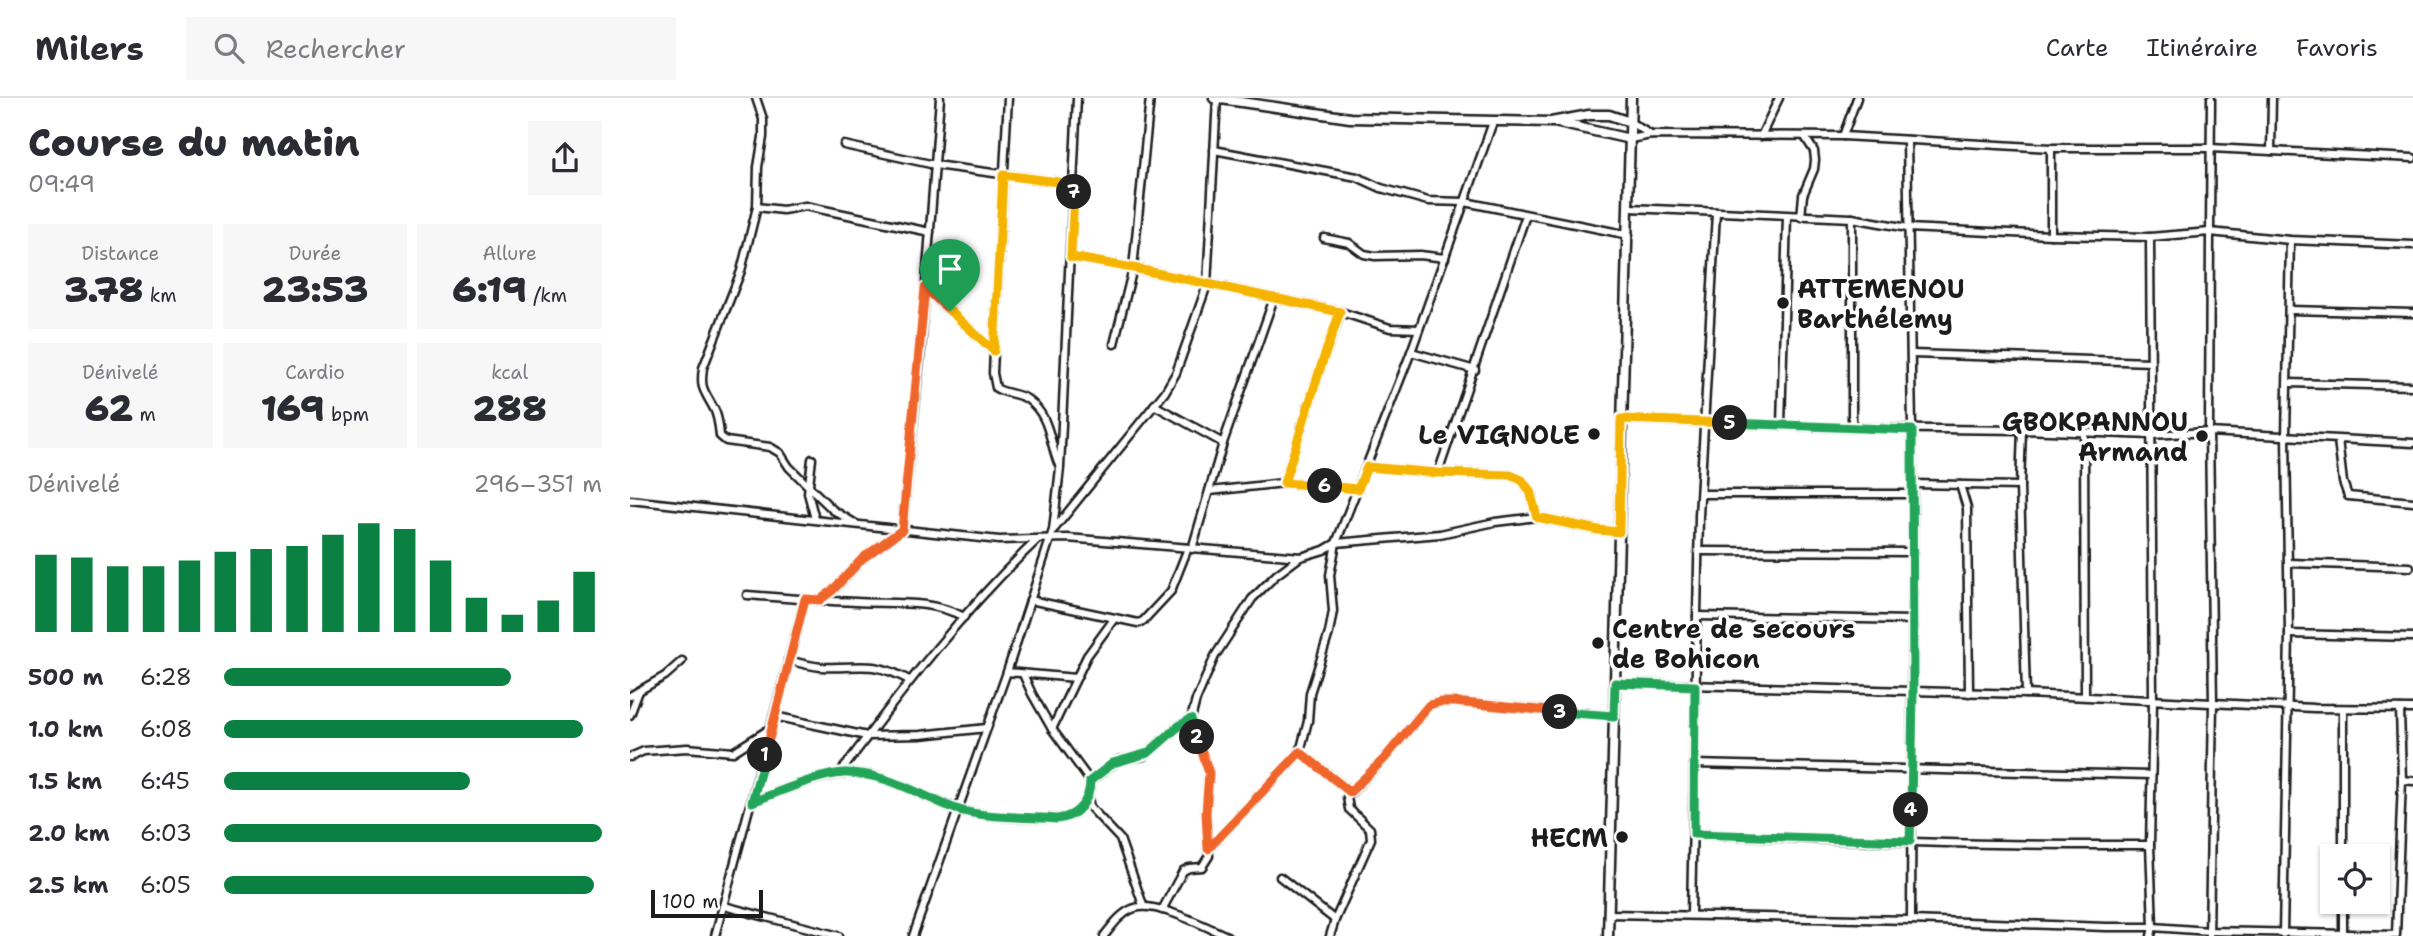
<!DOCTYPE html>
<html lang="fr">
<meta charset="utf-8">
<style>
body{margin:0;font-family:"Shantell Sans",sans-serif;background:#f7f7f7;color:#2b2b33;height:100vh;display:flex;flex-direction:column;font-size:26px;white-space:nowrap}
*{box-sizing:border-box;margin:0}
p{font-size:23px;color:#7c7c81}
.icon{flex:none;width:38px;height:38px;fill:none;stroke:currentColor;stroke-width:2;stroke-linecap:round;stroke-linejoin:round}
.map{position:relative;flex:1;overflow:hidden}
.drawer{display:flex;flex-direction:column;background:#fff;width:630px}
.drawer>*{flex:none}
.buttons{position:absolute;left:1690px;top:746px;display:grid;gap:14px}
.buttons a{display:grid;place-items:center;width:70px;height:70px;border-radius:0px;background:#fff;box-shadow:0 2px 5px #0004;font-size:35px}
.scale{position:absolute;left:21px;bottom:18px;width:112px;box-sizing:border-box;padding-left:7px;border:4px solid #1c1c1c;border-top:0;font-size:19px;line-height:24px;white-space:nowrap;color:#1c1c1c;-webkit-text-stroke:5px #fff;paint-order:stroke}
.pin{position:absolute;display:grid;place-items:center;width:60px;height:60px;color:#fff;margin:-72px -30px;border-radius:50% 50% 50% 0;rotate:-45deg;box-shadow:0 0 7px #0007}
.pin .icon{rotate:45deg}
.km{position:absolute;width:35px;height:35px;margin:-18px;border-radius:50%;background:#222;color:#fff;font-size:19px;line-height:35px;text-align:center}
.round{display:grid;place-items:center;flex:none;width:74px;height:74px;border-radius:0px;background:#f7f7f7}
.headline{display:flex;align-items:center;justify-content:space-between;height:119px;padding:0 28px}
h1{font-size:38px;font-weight:800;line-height:52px}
.figures{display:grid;grid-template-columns:repeat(3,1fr);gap:10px;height:119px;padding:7px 28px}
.figures div{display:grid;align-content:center;border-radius:0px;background:#f7f7f7;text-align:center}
.figures b{font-size:35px;font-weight:800}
.figures small{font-size:19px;font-weight:400}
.figures p{font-size:19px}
.chart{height:196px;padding:14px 28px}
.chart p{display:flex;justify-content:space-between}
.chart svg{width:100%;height:126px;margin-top:7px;stroke:#0b8043;stroke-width:6}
ul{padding:0 28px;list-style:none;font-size:23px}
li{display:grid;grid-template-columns:112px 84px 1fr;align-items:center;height:52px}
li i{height:18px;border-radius:9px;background:#0b8043}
header{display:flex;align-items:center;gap:42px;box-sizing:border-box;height:98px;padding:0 35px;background:#fff;border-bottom:2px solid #e1e1e2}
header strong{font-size:33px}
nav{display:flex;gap:38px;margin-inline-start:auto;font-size:24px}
.search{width:490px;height:63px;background:#f7f7f7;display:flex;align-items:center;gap:18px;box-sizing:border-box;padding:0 24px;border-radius:0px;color:#7c7c81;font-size:26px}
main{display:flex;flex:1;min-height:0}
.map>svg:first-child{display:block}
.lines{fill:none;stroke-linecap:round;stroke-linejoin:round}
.minor-casing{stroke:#1c1c1c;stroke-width:11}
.tertiary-casing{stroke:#1c1c1c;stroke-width:13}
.minor{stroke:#fff;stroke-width:6}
.tertiary{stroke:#fff;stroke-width:8}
.split-1-casing{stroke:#fff;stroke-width:14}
.split-2-casing{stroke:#fff;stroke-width:14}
.split-3-casing{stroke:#fff;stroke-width:14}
.split-4-casing{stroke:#fff;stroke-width:14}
.split-5-casing{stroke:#fff;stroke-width:14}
.split-6-casing{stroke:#fff;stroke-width:14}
.split-7-casing{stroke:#fff;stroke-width:14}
.split-8-casing{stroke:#fff;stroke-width:14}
.split-1{stroke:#f0652b;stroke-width:9}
.split-2{stroke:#22a559;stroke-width:9}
.split-3{stroke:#f0652b;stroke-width:9}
.split-4{stroke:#22a559;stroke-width:9}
.split-5{stroke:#22a559;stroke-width:9}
.split-6{stroke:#f5b400;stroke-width:9}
.split-7{stroke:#f5b400;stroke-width:9}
.split-8{stroke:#f5b400;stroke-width:9}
.poi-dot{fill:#1c1c1c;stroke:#fff;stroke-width:2.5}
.labels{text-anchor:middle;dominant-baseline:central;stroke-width:7;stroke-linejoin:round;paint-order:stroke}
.poi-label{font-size:26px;font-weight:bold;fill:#1c1c1c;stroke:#fff;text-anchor:end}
</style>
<header>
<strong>Milers</strong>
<div class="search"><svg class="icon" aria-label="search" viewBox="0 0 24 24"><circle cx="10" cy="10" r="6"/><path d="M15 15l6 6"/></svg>Rechercher</div>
<nav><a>Carte</a><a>Itinéraire</a><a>Favoris</a></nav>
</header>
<main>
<section class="drawer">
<div class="headline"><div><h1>Course du matin</h1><p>09:49</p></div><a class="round"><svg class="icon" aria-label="share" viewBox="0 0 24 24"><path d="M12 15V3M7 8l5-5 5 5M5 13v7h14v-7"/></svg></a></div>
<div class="figures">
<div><p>Distance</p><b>3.78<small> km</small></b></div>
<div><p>Durée</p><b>23:53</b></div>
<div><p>Allure</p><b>6:19<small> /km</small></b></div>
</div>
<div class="figures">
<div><p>Dénivelé</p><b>62<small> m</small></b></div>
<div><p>Cardio</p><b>169<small> bpm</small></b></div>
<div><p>kcal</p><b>288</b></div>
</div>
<div class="chart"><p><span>Dénivelé</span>296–351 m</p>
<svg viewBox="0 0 160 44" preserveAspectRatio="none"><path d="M5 44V17M15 44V18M25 44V21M35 44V21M45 44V19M55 44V16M65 44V15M75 44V14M85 44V10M95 44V6M105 44V8M115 44V19M125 44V32M135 44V38M145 44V33M155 44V23"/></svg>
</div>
<ul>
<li><b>500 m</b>6:28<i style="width:76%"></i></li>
<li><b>1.0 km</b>6:08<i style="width:95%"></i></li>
<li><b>1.5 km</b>6:45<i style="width:65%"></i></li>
<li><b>2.0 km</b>6:03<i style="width:100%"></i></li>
<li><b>2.5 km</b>6:05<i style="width:98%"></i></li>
</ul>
</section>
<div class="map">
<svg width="1783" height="838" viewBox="0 0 1783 838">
<rect width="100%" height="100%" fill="#fff"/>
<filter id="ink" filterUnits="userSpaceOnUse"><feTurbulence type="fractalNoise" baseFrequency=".0143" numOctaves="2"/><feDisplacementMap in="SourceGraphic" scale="14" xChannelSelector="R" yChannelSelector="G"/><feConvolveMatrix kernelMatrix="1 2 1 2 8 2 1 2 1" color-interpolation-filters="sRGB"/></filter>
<g filter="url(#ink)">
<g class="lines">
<defs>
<g id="minor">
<path d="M126,0L133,21V39L128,69L127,109L111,173L73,270C70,291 74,292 83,309C88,317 89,328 90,338L96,343L140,349L150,355L159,369L203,412L226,426"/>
<path d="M1000,24L1021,37"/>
<path d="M1131,38L1149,0"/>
<path d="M1213,38L1227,0"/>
<path d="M1000,41L1021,37L1213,38L1421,50H1580L1783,60"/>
<path d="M1277,42L1283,386L1281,822"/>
<path d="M214,47L305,67L444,86"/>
<path d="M1421,50V137"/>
<path d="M584,52L727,79L751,90L798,103L835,104L999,137"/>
<path d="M1641,53L1642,0"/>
<path d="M127,109L153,112L175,108L300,134"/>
<path d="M1171,119L1173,97L1184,71L1185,62L1184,53L1175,39"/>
<path d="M1222,120L1278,130L1421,137L1520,139L1580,134L1581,0"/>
<path d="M1520,139L1523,603L1520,747L1523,829L1521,838"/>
<path d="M694,140L719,145L734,156L745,158L790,157L815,160"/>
<path d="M1783,147L1660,142L1580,134L1579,334L1783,345"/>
<path d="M441,159L503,170L711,214L760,230L789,231"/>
<path d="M295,190L364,253L363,275L366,290C375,296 388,295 397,301C420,317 419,342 428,365"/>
<path d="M1659,212L1783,215"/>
<path d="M484,246L503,170L520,0"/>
<path d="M364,253L378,0"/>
<path d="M781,254L845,272"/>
<path d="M1282,256L1521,264"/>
<path d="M1658,285L1783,288"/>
<path d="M524,307L593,345"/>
<path d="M991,321L1222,330V120L1000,110"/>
<path d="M1151,327L1157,118"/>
<path d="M1222,330L1392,332L1521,337L1579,334L1583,605L1579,838"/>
<path d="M1392,332L1390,388L1396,596"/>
<path d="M1454,334L1455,598"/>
<path d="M1708,342L1713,384L1718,398L1783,404"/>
<path d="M182,361L178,395L185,421"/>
<path d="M737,369L808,375L880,377L892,382L900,393L907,419"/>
<path d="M808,375L896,117"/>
<path d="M654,385L692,265L711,214"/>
<path d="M1283,386L1390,388"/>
<path d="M1330,387L1337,410L1339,595"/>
<path d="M580,393L654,385L728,391"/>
<path d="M1071,396H1283"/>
<path d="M0,402L369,442L437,440L671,459L694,452L706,445L810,436L865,424L907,419L968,432L989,434"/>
<path d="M425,430L535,294L546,275L577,187L587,0"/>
<path d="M562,451L593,345L644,200"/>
<path d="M1069,453L1282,454"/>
<path d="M1659,465L1780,469"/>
<path d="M117,497C153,500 190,503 226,504C263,506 300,501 334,519"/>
<path d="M190,502L203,493L233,460L272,432L291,250L310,0"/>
<path d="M400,502L508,525L513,523L541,493L558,450"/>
<path d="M1067,518L1282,522"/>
<path d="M1659,536L1783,539"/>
<path d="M158,562C169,565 180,568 191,569C231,571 240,561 279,582"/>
<path d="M377,574L446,580"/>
<path d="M393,576L402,596L422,631L460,683L458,700L460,709L490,741L513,807"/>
<path d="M985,585L1396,596L1684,610L1783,611"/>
<path d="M0,598L35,578L52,563"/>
<path d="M1713,611V758"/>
<path d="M0,617L9,593"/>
<path d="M144,618L237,638L290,637L357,630"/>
<path d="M422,631L457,558L484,521"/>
<path d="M670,654L721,694"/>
<path d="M0,659L14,653L57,650L103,654L141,630"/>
<path d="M1064,666L1521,677"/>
<path d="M210,675C272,592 332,513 407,442"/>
<path d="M1772,682L1783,683"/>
<path d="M460,683L489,662L514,658L549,628L561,621"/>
<path d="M122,704C150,694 180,680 210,676C252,670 289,699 327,711C351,719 408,722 434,720L445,715L458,700"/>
<path d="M1064,736C1216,743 1368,748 1520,747"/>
<path d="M578,751L670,654L678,623L680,595L699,535L703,513L700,477L706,445L781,254L863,24"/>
<path d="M650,779L705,822"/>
<path d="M94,808L209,838"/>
<path d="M532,812L553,773L559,770L572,769L579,758L576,715L579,675L561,621L566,602L585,558L622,501L646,477L670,459"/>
<path d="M978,816L1281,822L1476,829H1523L1579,833L1766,837L1772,682L1770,611"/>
<path d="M1061,816L1069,418L1086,115"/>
<path d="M1653,836L1659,536L1656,338L1660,142"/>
<path d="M85,838L175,501"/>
<path d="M283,838L377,574L423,432L430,370L447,0"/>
<path d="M474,838C482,828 490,816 502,811C523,801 576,829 597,838"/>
<path d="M700,838L705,822L741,741L740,731L719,711L717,699L754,661L799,607L810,604H824L984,618"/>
<path d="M1713,838V803"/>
</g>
<g id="tertiary">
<path d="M584,0L720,20L921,24L959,17H979L1000,24"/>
<path d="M924,24L1000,41"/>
<path d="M978,838L1001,0"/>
</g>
</defs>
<use href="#minor" class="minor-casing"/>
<use href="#tertiary" class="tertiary-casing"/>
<use href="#minor" class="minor"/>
<use href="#tertiary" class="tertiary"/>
</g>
</g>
<g class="lines" filter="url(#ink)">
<defs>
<path id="split-1" d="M135,657L175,501L190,502L203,492L233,460L272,432L295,190L320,213"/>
<path id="split-2" d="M135,657L122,704C147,695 189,676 214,675C255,674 289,697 326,711C352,720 399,719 427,721C448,719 460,702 460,683L483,665L518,655L549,628L561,621L567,639"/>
<path id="split-3" d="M567,639L579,675L576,715L578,751L670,654L720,694L754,661L799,607L810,604H824L930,614"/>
<path id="split-4" d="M930,614L984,618L985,585L1065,588L1064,736L1280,743L1281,712"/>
<path id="split-5" d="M1100,325L1282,332L1283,594L1281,712"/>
<path id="split-6" d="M695,388L728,391L737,369L808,375L880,377L892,382L900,393L907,419L968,432L989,434L991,321L1100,325"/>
<path id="split-7" d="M444,94L441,159L503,170L710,214L692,265L654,385L695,388"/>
<path id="split-8" d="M320,213L364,253L373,77L444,86V94"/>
</defs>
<use href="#split-1" class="split-1-casing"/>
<use href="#split-2" class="split-2-casing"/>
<use href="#split-3" class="split-3-casing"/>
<use href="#split-4" class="split-4-casing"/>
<use href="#split-5" class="split-5-casing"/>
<use href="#split-6" class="split-6-casing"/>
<use href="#split-7" class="split-7-casing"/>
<use href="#split-8" class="split-8-casing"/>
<use href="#split-1" class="split-1"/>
<use href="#split-2" class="split-2"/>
<use href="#split-3" class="split-3"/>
<use href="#split-4" class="split-4"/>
<use href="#split-5" class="split-5"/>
<use href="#split-6" class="split-6"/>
<use href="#split-7" class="split-7"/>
<use href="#split-8" class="split-8"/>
</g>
<g class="poi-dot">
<circle cx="1153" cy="205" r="7"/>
<circle cx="964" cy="336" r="7"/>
<circle cx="1572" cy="338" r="7"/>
<circle cx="968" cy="545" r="7"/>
<circle cx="992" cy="739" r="7"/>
</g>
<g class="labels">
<g class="poi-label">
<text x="1167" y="190" text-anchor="start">ATTEMENOU<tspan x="1167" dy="30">Barthélemy</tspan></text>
<text x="1558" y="323">GBOKPANNOU<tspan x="1558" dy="30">Armand</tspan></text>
<text x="950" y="336">Le VIGNOLE</text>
<text x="982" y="530" text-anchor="start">Centre de secours<tspan x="982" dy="30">de Bohicon</tspan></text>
<text x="978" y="739">HECM</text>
</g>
</g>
</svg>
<div class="buttons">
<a><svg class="icon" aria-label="locate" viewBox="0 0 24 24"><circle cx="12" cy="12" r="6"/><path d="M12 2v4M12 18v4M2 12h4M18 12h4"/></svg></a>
</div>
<div class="scale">100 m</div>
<div class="pin" style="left:320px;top:213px;background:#1e9e55"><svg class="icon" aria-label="arrive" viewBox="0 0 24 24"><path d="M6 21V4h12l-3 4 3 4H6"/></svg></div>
<b class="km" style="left:135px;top:657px">1</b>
<b class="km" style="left:567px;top:639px">2</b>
<b class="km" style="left:930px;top:614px">3</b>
<b class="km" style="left:1281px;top:712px">4</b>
<b class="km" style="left:1100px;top:325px">5</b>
<b class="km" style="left:695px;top:388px">6</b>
<b class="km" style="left:444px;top:94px">7</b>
</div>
</main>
